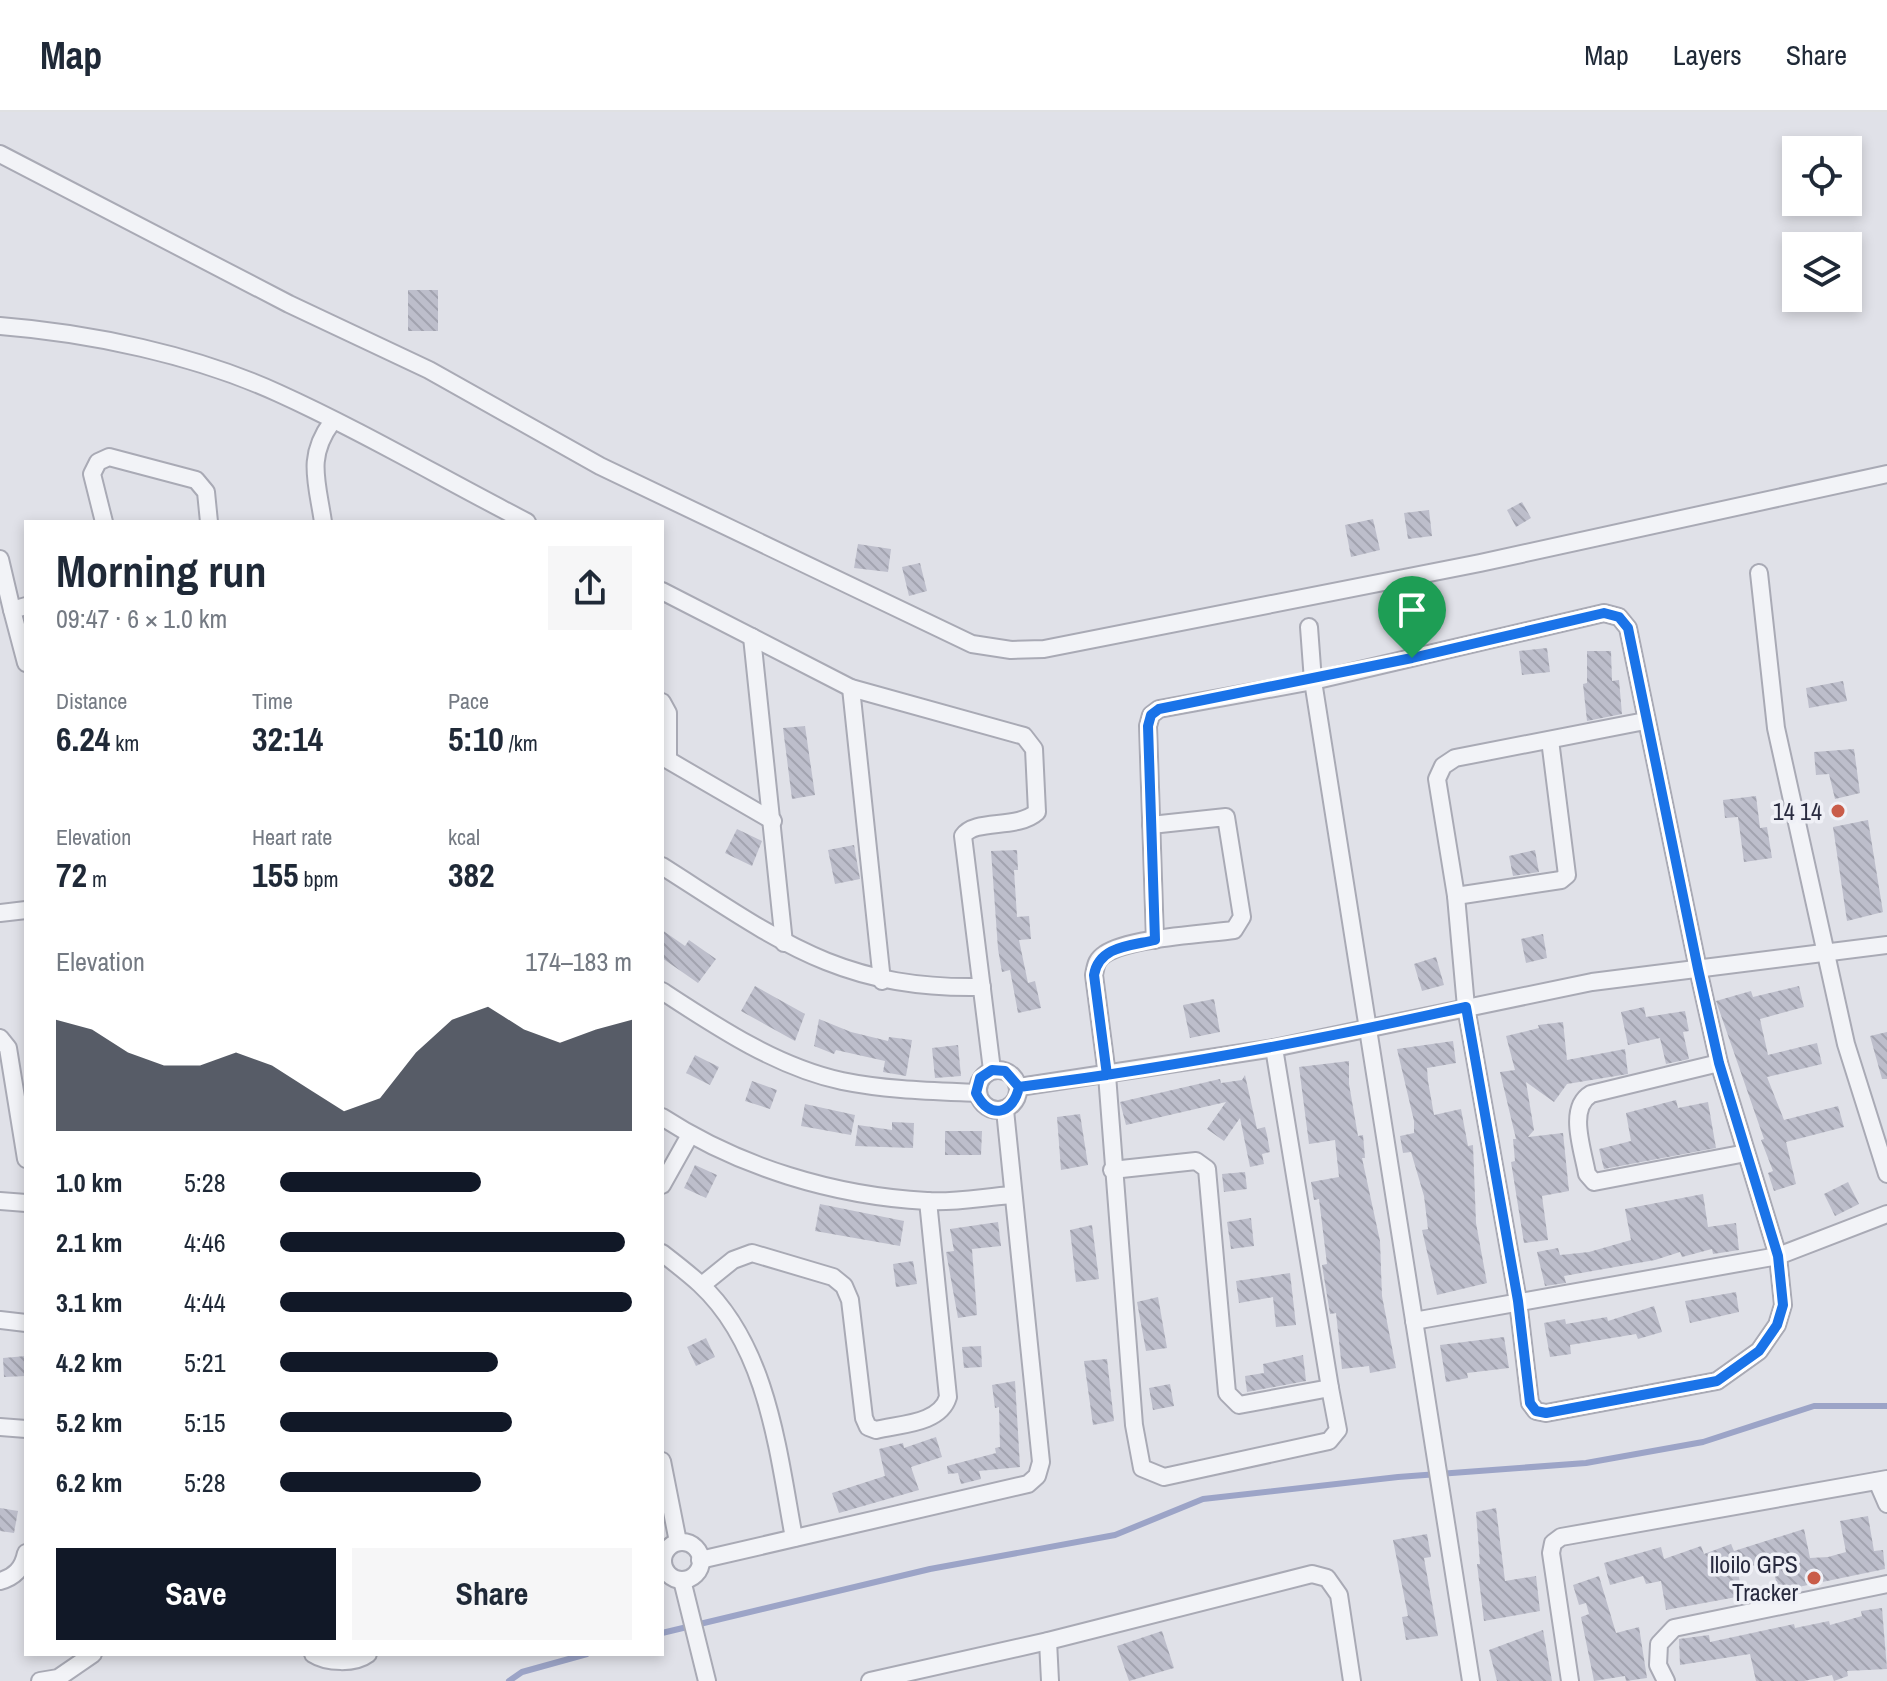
<!DOCTYPE html>
<meta charset="utf-8">
<style>
body{margin:0;font-family:"Archivo Narrow",sans-serif;background:#f6f6f7;color:#1f2937;height:100vh;display:flex;flex-direction:column;font-size:30px;white-space:nowrap}
*{box-sizing:border-box;margin:0}
p{font-size:26px;color:#747a83}
.icon{flex:none;width:44px;height:44px;fill:none;stroke:currentColor;stroke-width:2;stroke-linecap:round;stroke-linejoin:round}
.map{position:relative;flex:1;overflow:hidden}
.side{position:absolute;left:24px;top:408px;width:640px;height:1136px;display:flex;flex-direction:column;background:#fff;border-radius:0px;box-shadow:0 4px 12px #0003}
.side>*{flex:none}
.tools{position:absolute;left:1782px;top:24px;display:grid;gap:16px}
.tools a{display:grid;place-items:center;width:80px;height:80px;border-radius:0px;background:#fff;box-shadow:0 4px 12px #0003;font-size:40px}
.pin{position:absolute;display:grid;place-items:center;width:68px;height:68px;color:#fff;margin:-82px -34px;border-radius:50% 50% 50% 0;rotate:-45deg;box-shadow:0 0 8px #0007}
.pin .icon{rotate:45deg}
.round{display:grid;place-items:center;flex:none;width:84px;height:84px;border-radius:0px;background:#f6f6f7}
.headline{display:flex;align-items:center;justify-content:space-between;height:136px;padding:0 32px}
h1{font-size:44px;font-weight:800;line-height:60px}
.metrics{display:grid;grid-template-columns:repeat(3,1fr);gap:12px;height:136px;padding:8px 32px}
.metrics div{display:grid;align-content:center}
.metrics b{font-size:34px;font-weight:800}
.metrics small{font-size:22px;font-weight:400}
.metrics p{font-size:22px}
.chart{height:224px;padding:16px 32px}
.chart p{display:flex;justify-content:space-between}
.chart svg{width:100%;height:144px;margin-top:8px;fill:#111827;opacity:.7}
.action{display:flex;gap:16px;margin-top:auto;padding:16px 32px}
.action a{flex:1;height:92px;border-radius:0px;background:#111827;color:#fff;font-size:32px;font-weight:800;line-height:92px;text-align:center}
.action a+a{background:#f6f6f7;color:#1f2937}
ul{padding:0 32px;list-style:none;font-size:26px}
li{display:grid;grid-template-columns:128px 96px 1fr;align-items:center;height:60px}
li i{height:20px;border-radius:10px;background:#111827}
header{display:flex;align-items:center;gap:48px;box-sizing:border-box;height:112px;padding:0 40px;background:#fff;border-bottom:2px solid #e0e1e3}
header strong{font-size:38px}
nav{display:flex;gap:44px;margin-inline-start:auto;font-size:28px}
.map>svg:first-child{display:block}
.lines{fill:none;stroke-linecap:round;stroke-linejoin:round}
.stream{stroke:#9ca4c7;stroke-width:6}
.building{fill:url(#building-back-hatch)}
.street-casing{stroke:#a9aab5;stroke-width:20}
.street{stroke:#f2f3f7;stroke-width:16}
.route-casing{stroke:#fff;stroke-width:16}
.route{stroke:#1a73e8;stroke-width:10}
.poi-dot{fill:#c95c49;stroke:#eff0f6;stroke-width:3}
.labels{text-anchor:middle;dominant-baseline:central;stroke-width:7;stroke-linejoin:round;paint-order:stroke}
.poi-label{font-size:24px;fill:#292b3f;stroke:#eff0f6;text-anchor:end}
</style>
<header>
<strong>Map</strong>
<nav><a>Map</a><a>Layers</a><a>Share</a></nav>
</header>
<div class="map">
<svg width="1887" height="1569" viewBox="0 0 1887 1569">
<defs>
<pattern id="building-back-hatch" width="6" height="6" patternUnits="userSpaceOnUse" patternTransform="scale(2)"><rect width="6" height="6" fill="#bdbecb"/><path d="M-1 5l2 2M0 0l6 6M5-1l2 2" fill="none" stroke="#a2a3af"/></pattern>
</defs>
<rect width="100%" height="100%" fill="#e0e1e8"/>
<g class="lines">
<g class="stream">
<path d="M662,1521L930,1457L1115,1423L1203,1387L1398,1365L1586,1351L1703,1330L1814,1294H1887"/>
<path d="M509,1569L522,1560L587,1542"/>
</g>
</g>
<g class="building">
<rect x="408" y="178" width="30" height="41"/>
<path d="M1522,390L1531,406L1516,415L1507,398Z"/>
<path d="M1429,398L1432,424L1408,427L1404,401Z"/>
<path d="M1373,407L1380,438L1351,445L1345,413Z"/>
<path d="M858,432L891,437L888,460L854,456Z"/>
<path d="M920,451L927,479L909,484L902,455Z"/>
<path d="M1547,536L1550,560L1522,563L1519,539Z"/>
<path d="M1587,539H1611L1612,569L1619,568L1622,602L1587,609L1583,572L1587,571Z"/>
<path d="M1843,569L1847,589L1809,596L1806,576Z"/>
<path d="M805,614L815,683L792,687L783,616Z"/>
<path d="M1854,637L1860,681L1835,687L1829,662L1816,663L1814,640Z"/>
<path d="M1756,684L1760,716L1767,715L1772,746L1744,750L1738,705L1725,706L1723,688Z"/>
<path d="M1868,708L1883,800L1847,809L1833,715Z"/>
<path d="M737,717L762,729L752,754L725,741Z"/>
<path d="M854,733L860,767L835,772L828,738Z"/>
<path d="M1017,738L1018,758H1014L1017,805L1029,804L1031,827L1019,828L1028,871L1035,869L1041,896L1018,901L1010,858L1002,860L998,837L991,739Z"/>
<path d="M1535,738L1539,760L1513,764L1509,744Z"/>
<path d="M662,818L685,834L689,828L716,847L698,871L662,846Z"/>
<path d="M1543,822L1547,846L1526,851L1521,827Z"/>
<path d="M1436,845L1444,873L1422,879L1414,852Z"/>
<path d="M755,874L805,902L795,929L741,899Z"/>
<path d="M1799,874L1804,895L1760,907L1768,943L1817,931L1822,952L1767,965L1784,1008L1838,994L1844,1015L1786,1030L1796,1072L1774,1079L1768,1061L1773,1059L1761,1028L1764,1027L1716,889L1751,879L1753,885Z"/>
<path d="M1214,887L1220,920L1190,926L1183,893Z"/>
<path d="M1644,895L1646,905L1685,899L1689,919L1683,920L1689,947L1666,952L1660,926L1628,933L1621,900Z"/>
<path d="M819,907L851,920L888,929L889,925L912,928L906,964L883,960L885,949L836,938L834,942L814,934Z"/>
<path d="M1563,910L1567,948L1625,937L1628,962L1567,972L1554,990L1526,970L1534,1018L1528,1025L1563,1021L1569,1079L1542,1084L1548,1128L1524,1131L1511,1050L1515,1049L1513,1027H1516L1500,960L1515,958L1506,924L1539,916L1538,913Z"/>
<path d="M1887,920V967H1882L1870,924Z"/>
<path d="M1453,929L1456,951L1427,956L1428,969L1434,1003L1461,997L1468,1034L1473,1033L1476,1111L1487,1171L1437,1183L1422,1118L1428,1117L1424,1084L1411,1040L1403,1041L1400,1024L1414,1021V1009L1397,937Z"/>
<path d="M958,933L961,964L935,966L932,936Z"/>
<path d="M695,943L719,955L710,973L686,961Z"/>
<path d="M1349,949V972L1358,1024L1363,1023L1365,1046H1362L1380,1129L1382,1184L1396,1256L1370,1261L1369,1254L1342,1257L1336,1201L1330,1202L1322,1153L1327,1152L1319,1087L1314,1088L1311,1070L1339,1065L1335,1028L1309,1032L1299,955Z"/>
<path d="M1245,963L1257,1017L1265,1015L1267,1023L1270,1040L1262,1042L1264,1052L1250,1055L1240,1006L1224,1029L1207,1017L1226,990L1126,1013L1120,990L1220,967L1221,971L1242,968Z"/>
<path d="M752,969L777,978L770,997L745,989Z"/>
<path d="M1676,988L1678,996L1708,990L1716,1036L1604,1057L1599,1037L1631,1029L1626,1001Z"/>
<path d="M805,992L855,1003L851,1023L801,1014Z"/>
<path d="M1080,1002L1088,1053L1061,1058L1057,1005Z"/>
<path d="M892,1010L914,1011L913,1036L855,1034L858,1013L892,1018Z"/>
<path d="M945,1019H982L981,1043H945Z"/>
<path d="M695,1053L717,1063L706,1086L684,1076Z"/>
<path d="M1245,1060L1247,1077L1224,1080L1222,1062Z"/>
<path d="M1848,1070L1859,1092L1835,1104L1824,1082Z"/>
<path d="M1703,1082L1708,1115L1736,1111L1739,1138L1713,1142L1712,1137L1682,1145L1680,1140L1655,1148L1564,1164L1566,1171L1545,1174L1537,1140L1558,1136L1560,1143L1589,1140L1631,1128L1625,1097Z"/>
<path d="M820,1092L904,1109L900,1134L815,1119Z"/>
<path d="M1251,1106L1254,1134L1231,1137L1227,1110Z"/>
<path d="M998,1110L1001,1134L972,1137L977,1203L958,1206L946,1140L954,1139L950,1117Z"/>
<path d="M1092,1113L1099,1167L1076,1170L1070,1118Z"/>
<path d="M913,1149L917,1172L896,1175L893,1152Z"/>
<path d="M1290,1161L1296,1213L1276,1215L1273,1185L1239,1191L1236,1169Z"/>
<path d="M1736,1180L1739,1200L1690,1211L1685,1189Z"/>
<path d="M1158,1185L1167,1236L1146,1239L1137,1190Z"/>
<path d="M1654,1194L1662,1220L1638,1227L1636,1222L1570,1233L1571,1242L1550,1245L1544,1211L1565,1207L1566,1212L1607,1205L1608,1209Z"/>
<path d="M1504,1225L1509,1256L1467,1261L1468,1266L1446,1270L1440,1233Z"/>
<path d="M706,1226L715,1245L696,1254L687,1235Z"/>
<path d="M981,1234L982,1255L964,1256L962,1235Z"/>
<path d="M1303,1243L1306,1269L1247,1280L1245,1264L1264,1261L1263,1252Z"/>
<path d="M26,1244V1264L4,1265L3,1246Z"/>
<path d="M1107,1247L1114,1309L1093,1313L1084,1249Z"/>
<path d="M1015,1269L1020,1355L979,1359L981,1367L961,1372L958,1361L948,1362L947,1354L996,1341L995,1336L1000,1335L999,1295L995,1296L992,1273Z"/>
<path d="M1170,1272L1174,1294L1153,1298L1149,1276Z"/>
<path d="M936,1325L942,1345L911,1355L919,1378L839,1401L832,1381L885,1364L879,1337L903,1331L904,1336Z"/>
<path d="M0,1396L18,1399L14,1421L0,1419Z"/>
<path d="M1496,1396L1505,1469L1536,1464L1540,1499L1484,1509L1477,1452H1480L1476,1400Z"/>
<path d="M1868,1404L1874,1439L1883,1438L1885,1457L1779,1479L1770,1448L1738,1459L1742,1484L1666,1498L1661,1469L1646,1472L1643,1464L1610,1473L1604,1451L1661,1435L1664,1447L1701,1434L1704,1442L1731,1432L1734,1439L1804,1417L1810,1446L1828,1445L1846,1440L1840,1409Z"/>
<path d="M1427,1422L1431,1445L1424,1446L1438,1524L1406,1528L1402,1505L1408,1504L1393,1428Z"/>
<path d="M1599,1464L1616,1521L1639,1515L1647,1566L1626,1569L1625,1564L1594,1569L1581,1505L1589,1502L1586,1491L1579,1493L1573,1473Z"/>
<path d="M1882,1496L1887,1557L1847,1559L1848,1564L1834,1569L1832,1563L1804,1569H1756L1750,1542L1680,1553L1679,1527L1709,1523L1710,1530L1794,1512L1795,1516L1829,1509L1830,1513L1862,1504L1861,1499Z"/>
<path d="M1543,1518L1552,1569H1497L1489,1538Z"/>
<path d="M1162,1519L1174,1556L1129,1569L1117,1534Z"/>
</g>
<g class="lines">
<defs>
<g id="street">
<path d="M0,42L289,192L429,258L600,354L972,532L1011,538L1044,537L1480,451L1887,362"/>
<path d="M0,214C90,221 195,243 278,281C362,319 445,368 527,410"/>
<path d="M104,410L92,362L98,350L109,345L196,368L206,380L209,410"/>
<path d="M323,410C317,369 306,345 332,310"/>
<path d="M0,447L12,498"/>
<path d="M1759,461L1776,616L1846,932L1887,1062"/>
<path d="M662,479L851,576L1024,624L1034,637L1037,700C1017,718 975,706 963,724L992,958"/>
<path d="M26,494L12,498L26,551"/>
<path d="M1309,515L1313,569L1471,1569"/>
<path d="M752,525L784,831"/>
<path d="M851,576L882,869"/>
<path d="M662,590L668,601V648L773,709"/>
<path d="M1151,713L1226,705L1242,805L1234,818C1205,822 1127,826 1105,842C1096,848 1096,853 1094,863L1107,963L1134,1313L1142,1356L1164,1365L1329,1329L1338,1318L1330,1276"/>
<path d="M662,754C777,827 839,878 982,875"/>
<path d="M1456,784L1561,768L1567,763L1550,628"/>
<path d="M0,801L26,798"/>
<path d="M1155,828L1148,614L1151,603L1159,597L1313,569L1604,501L1619,505L1628,516L1698,857L1719,951L1778,1144L1783,1193L1777,1213L1759,1239L1717,1269L1546,1301L1536,1299L1530,1291L1518,1189L1466,895L1456,784L1437,667L1443,654L1455,646L1645,609"/>
<path d="M662,879C717,915 777,955 842,969C886,978 931,979 976,981"/>
<path d="M0,926L8,936L26,1047"/>
<path d="M1719,951L1591,982C1567,996 1583,1038 1587,1062L1594,1070L1746,1041"/>
<circle cx="998" cy="978" r="20"/>
<path d="M1019,975L1274,936L1592,870L1887,833"/>
<path d="M662,1005C739,1055 834,1084 927,1089C954,1091 984,1085 1012,1083"/>
<path d="M1112,1058L1196,1049L1207,1057L1227,1281L1239,1293L1330,1276L1274,936"/>
<path d="M662,1073L690,1023"/>
<path d="M0,1089L26,1091"/>
<path d="M662,1141C675,1151 688,1161 700,1172C768,1235 778,1340 794,1426"/>
<path d="M702,1173L733,1148L752,1141L833,1165L844,1174L850,1188L864,1306L868,1315L876,1318C900,1312 940,1312 948,1285L928,1089"/>
<path d="M0,1208L26,1211"/>
<path d="M1414,1209L1778,1144L1887,1102"/>
<path d="M0,1315L26,1317"/>
<path d="M662,1349L678,1430"/>
<path d="M1877,1369L1887,1392"/>
<circle cx="682" cy="1449" r="19"/>
<path d="M700,1448L1028,1372L1037,1364L1041,1350L1005,998"/>
<path d="M682,1468L707,1569"/>
<path d="M0,1469C15,1465 23,1456 26,1441"/>
<path d="M1048,1529L1050,1569"/>
<path d="M313,1542C327,1551 355,1552 368,1542"/>
<path d="M40,1569L58,1566L93,1542"/>
<path d="M870,1569L1048,1529L1312,1462L1327,1466L1339,1483L1352,1569"/>
<path d="M1570,1569L1551,1441L1553,1431L1561,1425L1887,1367"/>
<path d="M1666,1569L1658,1553L1659,1532L1674,1516L1887,1472"/>
</g>
</defs>
<use href="#street" class="street-casing"/>
<use href="#street" class="street"/>
</g>
<g class="lines">
<defs>
<path id="route" d="M1412,546L1159,597L1151,603L1148,614L1155,828C1130,834 1099,834 1094,863L1107,963L1019,975C1013,1003 989,1008 976,981L980,966L992,958L1005,959L1019,975C1169,956 1318,928 1466,895L1518,1189L1530,1291L1536,1299L1546,1301L1717,1269L1759,1239L1777,1213L1783,1193L1778,1144L1719,951L1698,857L1628,516L1619,505L1604,501L1412,546"/>
</defs>
<use href="#route" class="route-casing"/>
<use href="#route" class="route"/>
</g>
<g class="poi-dot">
<circle cx="1838" cy="699" r="8"/>
<circle cx="1814" cy="1466" r="8"/>
</g>
<g class="labels">
<g class="poi-label">
<text x="1822" y="699">14 14</text>
<text x="1798" y="1452">Iloilo GPS<tspan x="1798" dy="28">Tracker</tspan></text>
</g>
</g>
</svg>
<div class="tools">
<a><svg class="icon" aria-label="locate" viewBox="0 0 24 24"><circle cx="12" cy="12" r="6"/><path d="M12 2v4M12 18v4M2 12h4M18 12h4"/></svg></a>
<a><svg class="icon" aria-label="layers" viewBox="0 0 24 24"><path d="M12 4l9 5-9 5-9-5zM3 14l9 5 9-5"/></svg></a>
</div>
<div class="pin" style="left:1412px;top:546px;background:#1e9e55"><svg class="icon" aria-label="arrive" viewBox="0 0 24 24"><path d="M6 21V4h12l-3 4 3 4H6"/></svg></div>
<section class="side">
<div class="headline"><div><h1>Morning run</h1><p>09:47 · 6 × 1.0 km</p></div><a class="round"><svg class="icon" aria-label="share" viewBox="0 0 24 24"><path d="M12 15V3M7 8l5-5 5 5M5 13v7h14v-7"/></svg></a></div>
<div class="metrics">
<div><p>Distance</p><b>6.24<small> km</small></b></div>
<div><p>Time</p><b>32:14</b></div>
<div><p>Pace</p><b>5:10<small> /km</small></b></div>
</div>
<div class="metrics">
<div><p>Elevation</p><b>72<small> m</small></b></div>
<div><p>Heart rate</p><b>155<small> bpm</small></b></div>
<div><p>kcal</p><b>382</b></div>
</div>
<div class="chart"><p><span>Elevation</span>174–183 m</p>
<svg viewBox="0 0 160 44" preserveAspectRatio="none"><path d="M0 44V10L10 13L20 20L30 24L40 24L50 20L60 24L70 31L80 38L90 34L100 20L110 10L120 6L130 13L140 17L150 13L160 10V44z"/></svg>
</div>
<ul>
<li><b>1.0 km</b>5:28<i style="width:57%"></i></li>
<li><b>2.1 km</b>4:46<i style="width:98%"></i></li>
<li><b>3.1 km</b>4:44<i style="width:100%"></i></li>
<li><b>4.2 km</b>5:21<i style="width:62%"></i></li>
<li><b>5.2 km</b>5:15<i style="width:66%"></i></li>
<li><b>6.2 km</b>5:28<i style="width:57%"></i></li>
</ul>
<div class="action"><a>Save</a><a>Share</a></div>
</section>
</div>
